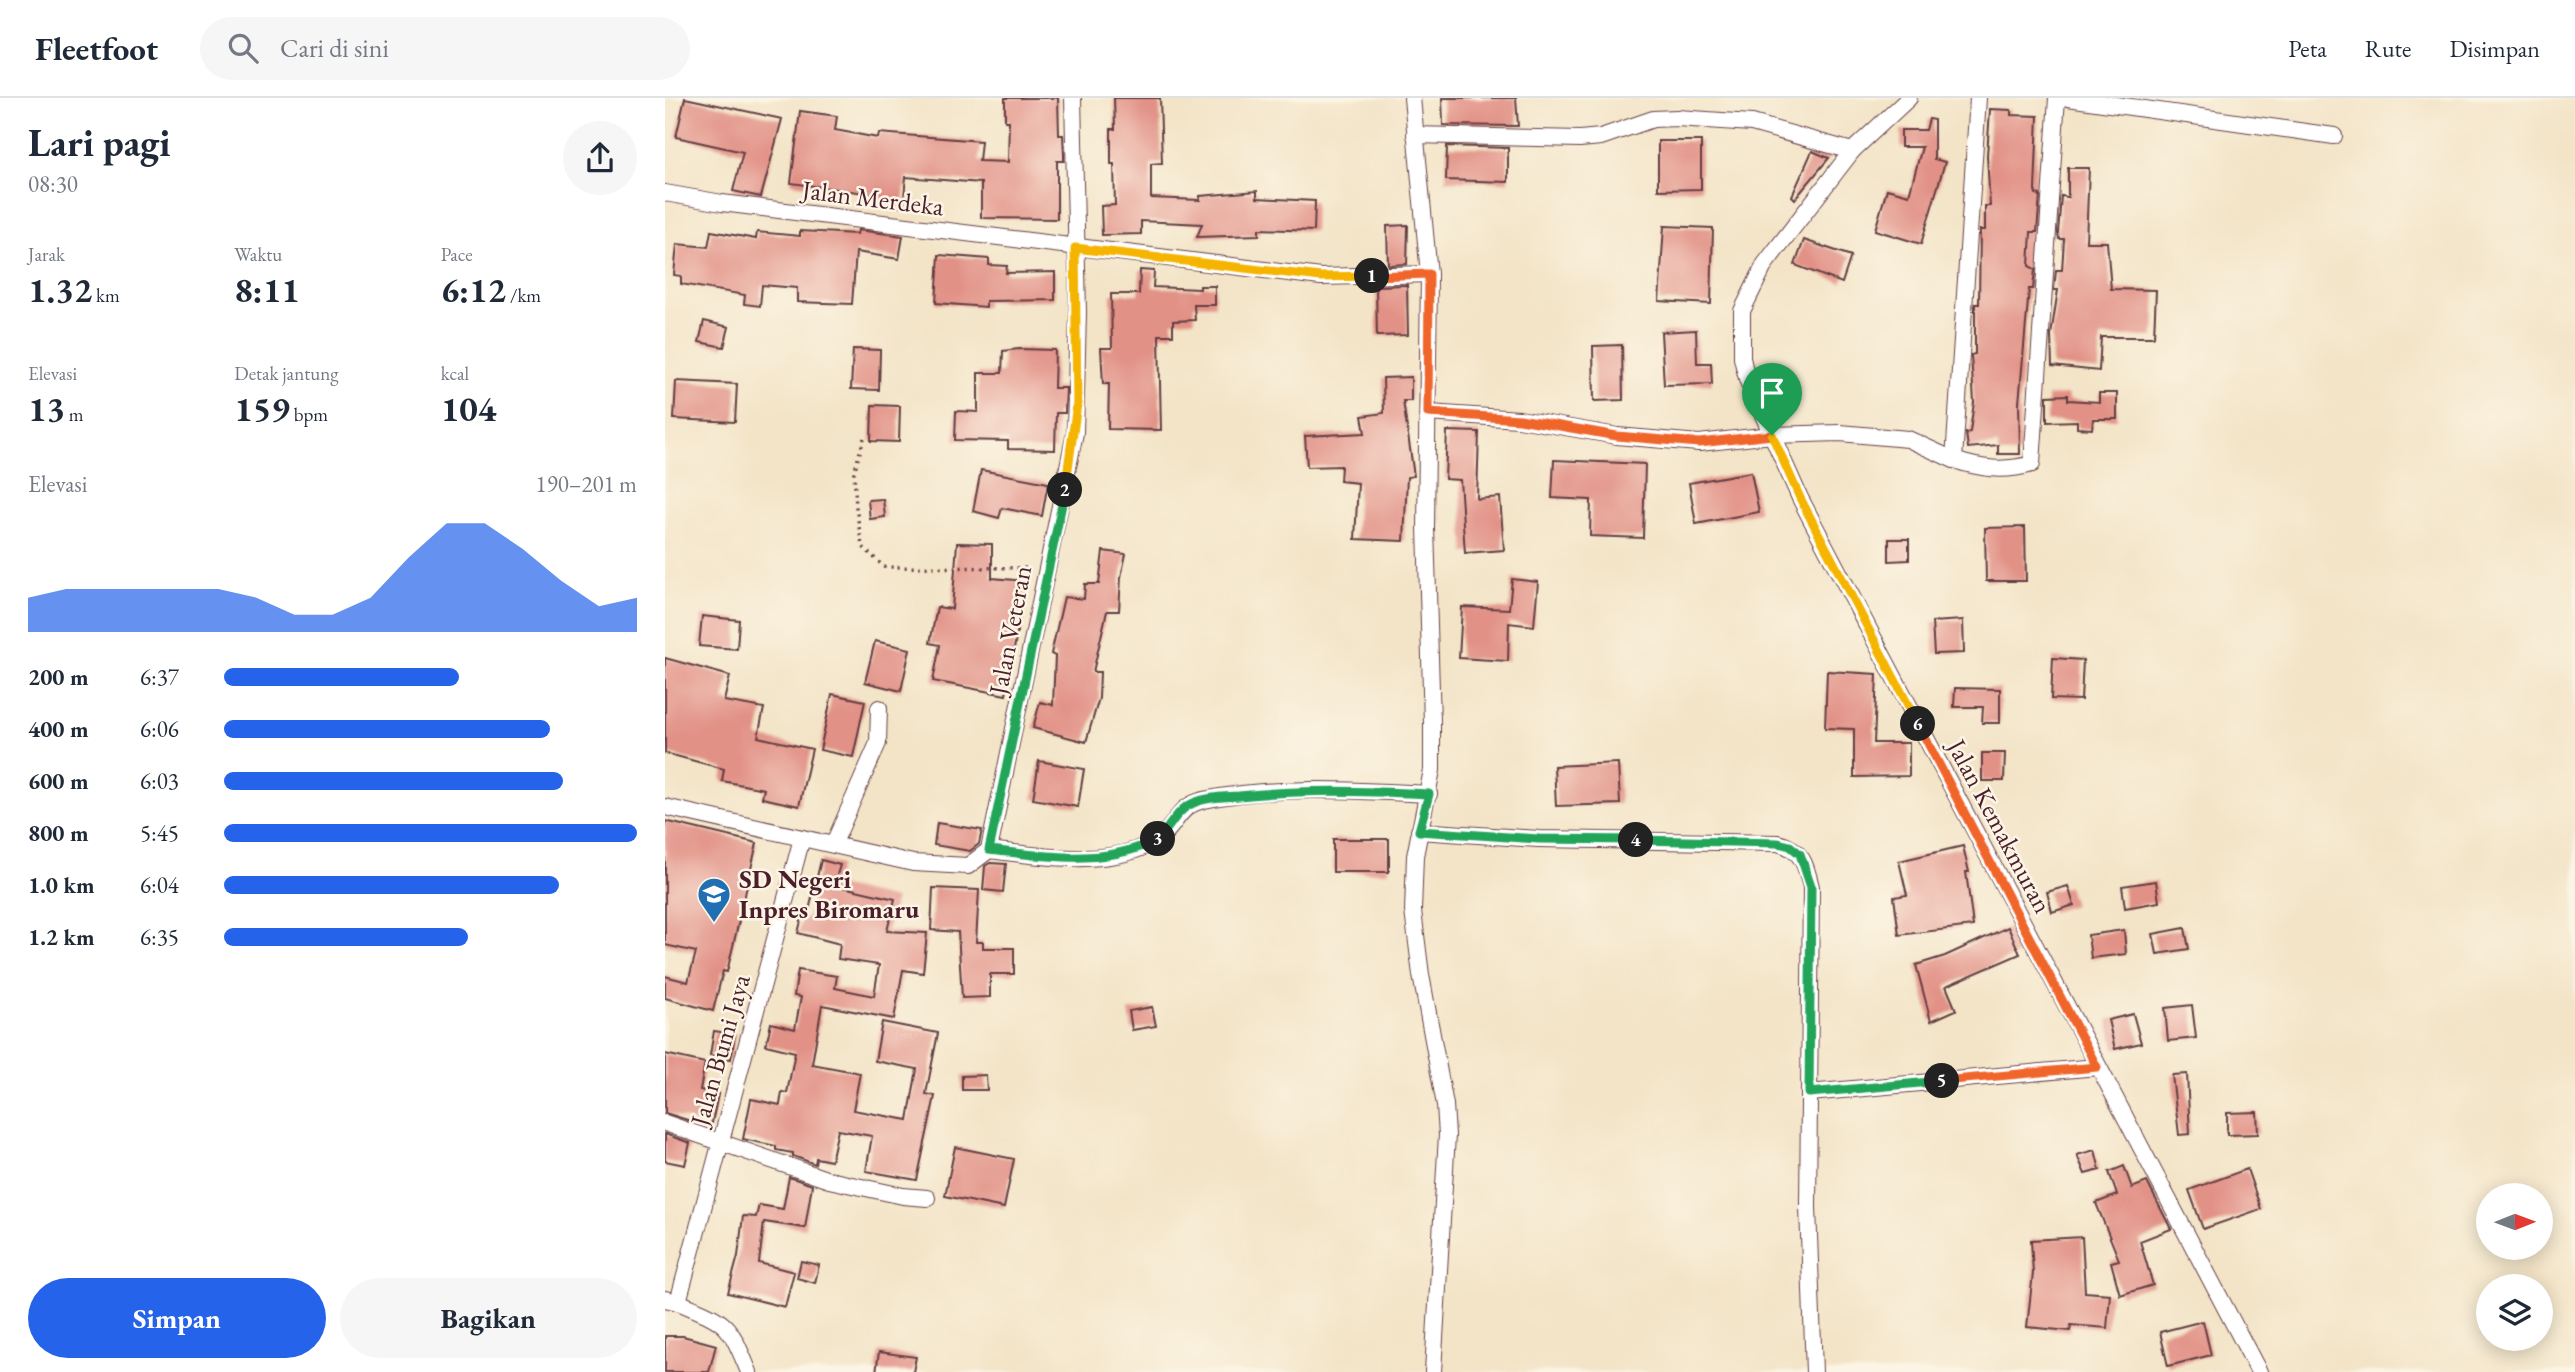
<!DOCTYPE html>
<html lang="id">
<meta charset="utf-8">
<style>
body{margin:0;font-family:"EB Garamond",serif;background:#f6f6f7;color:#1f2937;height:100vh;display:flex;flex-direction:column;font-size:26px;white-space:nowrap}
*{box-sizing:border-box;margin:0}
p{font-size:23px;color:#747a83}
.icon{flex:none;width:38px;height:38px;fill:none;stroke:currentColor;stroke-width:2;stroke-linecap:round;stroke-linejoin:round}
.map{position:relative;flex:1;overflow:hidden}
.panel{display:flex;flex-direction:column;background:#fff;width:665px}
.panel>*{flex:none}
.needle{width:46px;rotate:89deg}
.buttons{position:absolute;left:1811px;top:1085px;display:grid;gap:14px}
.buttons a{display:grid;place-items:center;width:77px;height:77px;border-radius:50%;background:#fff;box-shadow:0 4px 18px #0003;font-size:35px}
.pin{position:absolute;display:grid;place-items:center;width:60px;height:60px;color:#fff;margin:-72px -30px;border-radius:50% 50% 50% 0;rotate:-45deg;box-shadow:0 0 7px #0007}
.pin .icon{rotate:45deg}
.km{position:absolute;width:35px;height:35px;margin:-18px;border-radius:50%;background:#222;color:#fff;font-size:19px;line-height:35px;text-align:center}
.round{display:grid;place-items:center;flex:none;width:74px;height:74px;border-radius:37px;background:#f6f6f7}
.summary{display:flex;align-items:center;justify-content:space-between;height:119px;padding:0 28px}
h1{font-size:38px;font-weight:700;line-height:52px}
.metrics{display:grid;grid-template-columns:repeat(3,1fr);gap:10px;height:119px;padding:7px 28px}
.metrics div{display:grid;align-content:center}
.metrics b{font-size:35px;font-weight:700}
.metrics small{font-size:19px;font-weight:400}
.metrics p{font-size:19px}
.chart{height:196px;padding:14px 28px}
.chart p{display:flex;justify-content:space-between}
.chart svg{width:100%;height:126px;margin-top:7px;fill:#2563eb;opacity:.7}
.action{display:flex;gap:14px;margin-top:auto;padding:14px 28px}
.action a{flex:1;height:80px;border-radius:42px;background:#2563eb;color:#fff;font-size:28px;font-weight:700;line-height:80px;text-align:center}
.action a+a{background:#f6f6f7;color:#1f2937}
ul{padding:0 28px;list-style:none;font-size:23px}
li{display:grid;grid-template-columns:112px 84px 1fr;align-items:center;height:52px}
li i{height:18px;border-radius:9px;background:#2563eb}
header{display:flex;align-items:center;gap:42px;box-sizing:border-box;height:98px;padding:0 35px;background:#fff;border-bottom:2px solid #e0e1e3}
header strong{font-size:33px}
nav{display:flex;gap:38px;margin-inline-start:auto;font-size:24px}
.search{width:490px;height:63px;background:#f6f6f7;display:flex;align-items:center;gap:18px;box-sizing:border-box;padding:0 24px;border-radius:38px;color:#747a83;font-size:26px}
main{display:flex;flex:1;min-height:0}
.map>svg:first-child{display:block}
.building{fill:#e29186}
.lines{fill:none;stroke-linecap:round;stroke-linejoin:round}
.street-casing{stroke:#633d42;stroke-width:18}
.path{stroke:#633d42;stroke-width:3.5;stroke-dasharray:2 5;stroke-linecap:butt}
.street{stroke:#fff;stroke-width:16}
.split-1-casing{stroke:#fff;stroke-width:14}
.split-2-casing{stroke:#fff;stroke-width:14}
.split-3-casing{stroke:#fff;stroke-width:14}
.split-4-casing{stroke:#fff;stroke-width:14}
.split-5-casing{stroke:#fff;stroke-width:14}
.split-6-casing{stroke:#fff;stroke-width:14}
.split-7-casing{stroke:#fff;stroke-width:14}
.split-1{stroke:#f0652b;stroke-width:9}
.split-2{stroke:#f5b400;stroke-width:9}
.split-3{stroke:#22a559;stroke-width:9}
.split-4{stroke:#22a559;stroke-width:9}
.split-5{stroke:#22a559;stroke-width:9}
.split-6{stroke:#f0652b;stroke-width:9}
.split-7{stroke:#f5b400;stroke-width:9}
.labels{text-anchor:middle;dominant-baseline:central;stroke-width:5;stroke-linejoin:round;paint-order:stroke}
.street-label{font-size:26px;fill:#4a1f2b;stroke:#fcf5e5}
.poi-label{font-size:26px;font-weight:bold;fill:#4a1f2b;stroke:#fcf5e5;text-anchor:start}
</style>
<header>
<strong>Fleetfoot</strong>
<div class="search"><svg class="icon" aria-label="search" viewBox="0 0 24 24"><circle cx="10" cy="10" r="6"/><path d="M15 15l6 6"/></svg>Cari di sini</div>
<nav><a>Peta</a><a>Rute</a><a>Disimpan</a></nav>
</header>
<main>
<section class="panel">
<div class="summary"><div><h1>Lari pagi</h1><p>08:30</p></div><a class="round"><svg class="icon" aria-label="share" viewBox="0 0 24 24"><path d="M12 15V3M7 8l5-5 5 5M5 13v7h14v-7"/></svg></a></div>
<div class="metrics">
<div><p>Jarak</p><b>1.32<small> km</small></b></div>
<div><p>Waktu</p><b>8:11</b></div>
<div><p>Pace</p><b>6:12<small> /km</small></b></div>
</div>
<div class="metrics">
<div><p>Elevasi</p><b>13<small> m</small></b></div>
<div><p>Detak jantung</p><b>159<small> bpm</small></b></div>
<div><p>kcal</p><b>104</b></div>
</div>
<div class="chart"><p><span>Elevasi</span>190–201 m</p>
<svg viewBox="0 0 160 44" preserveAspectRatio="none"><path d="M0 44V32L10 29L20 29L30 29L40 29L50 29L60 32L70 38L80 38L90 32L100 18L110 6L120 6L130 15L140 26L150 35L160 32V44z"/></svg>
</div>
<ul>
<li><b>200 m</b>6:37<i style="width:57%"></i></li>
<li><b>400 m</b>6:06<i style="width:79%"></i></li>
<li><b>600 m</b>6:03<i style="width:82%"></i></li>
<li><b>800 m</b>5:45<i style="width:100%"></i></li>
<li><b>1.0 km</b>6:04<i style="width:81%"></i></li>
<li><b>1.2 km</b>6:35<i style="width:59%"></i></li>
</ul>
<div class="action"><a>Simpan</a><a>Bagikan</a></div>
</section>
<div class="map">
<svg width="1910" height="1274" viewBox="0 0 1910 1274">
<rect width="100%" height="100%" fill="#fcf5e5"/>
<filter id="ink" filterUnits="userSpaceOnUse"><feTurbulence type="fractalNoise" baseFrequency=".0143" numOctaves="2"/><feDisplacementMap in="SourceGraphic" scale="14" xChannelSelector="R" yChannelSelector="G"/><feConvolveMatrix kernelMatrix="1 2 1 2 8 2 1 2 1" color-interpolation-filters="sRGB"/></filter>
<filter id="wash" filterUnits="userSpaceOnUse"><feTurbulence type="fractalNoise" baseFrequency=".00686" numOctaves="4" result="noise"/><feDisplacementMap in="SourceGraphic" scale="28" xChannelSelector="R" yChannelSelector="G"/><feGaussianBlur stdDeviation="1.57" result="paint"/><feColorMatrix in="noise" values="0 0 0 0 0 0 0 0 0 0 0 0 0 0 0 0 0 1.4 0 .05"/><feComposite in="paint" operator="in"/></filter>
<g filter="url(#wash)">
<rect width="100%" height="100%" fill="#f3e4c7"/>
<g id="blocks">
<g class="building">
<path d="M20,0L117,21L96,99L68,93L78,54L11,39Z"/>
<path d="M340,0H393L394,37H398L399,57V63H392V121L316,120V85L241,79L238,109L207,106L208,96L126,85L135,13L172,18L170,32L213,40L214,35L316,43L314,63L343,64L344,23H340Z"/>
<path d="M449,0H495L497,65L486,66V100L535,102V98L592,93V100L650,103L649,133L594,131V137L532,139L537,126L476,123V136L437,137L436,108L450,107L449,66H446V31H450Z"/>
<path d="M777,0H851L853,28L778,27Z"/>
<path d="M1325,11L1346,12V17L1373,18L1370,92L1371,96L1375,97L1372,134H1366L1364,168L1370,171L1368,191H1364L1354,305L1355,356H1333V347L1303,350L1301,335L1305,334L1309,304L1306,257L1310,256V206H1314L1315,132H1320V108H1325L1322,58Z"/>
<path d="M1264,21L1269,22V61L1280,64L1256,146L1210,132L1222,91L1244,97L1257,49H1236V32H1261Z"/>
<path d="M993,43H1036V91L993,92Z"/>
<path d="M782,48L843,50V84L781,82Z"/>
<path d="M1147,53L1164,60L1130,101L1127,98Z"/>
<path d="M1403,70H1424L1421,144H1442L1446,191L1491,192L1489,239H1436L1434,273L1387,268L1386,237L1393,192H1389L1391,172H1397L1399,141H1394L1393,135L1396,98L1403,99Z"/>
<path d="M743,127L742,166L723,167L722,128Z"/>
<path d="M999,128L1048,130L1046,206L994,203Z"/>
<path d="M193,132L238,138L234,161L191,154L187,206L132,204V190L97,187L95,208L79,206L80,197L16,186V178L9,177L12,146L43,149L46,133L91,141L92,134L135,138V133L192,136Z"/>
<path d="M1139,142L1186,158L1177,185L1130,167Z"/>
<path d="M274,157L324,161V167L342,168L341,175L390,174V202L321,203V209L271,205Z"/>
<path d="M475,172L489,173L488,189L535,191V188H550V207H529L530,222L508,223V237H494L496,332L443,331L444,286H438L436,250H447L446,196H474Z"/>
<path d="M742,187L743,237L712,238L711,188Z"/>
<path d="M39,223L64,229L59,249L34,244Z"/>
<path d="M1031,232L1032,265H1046L1047,286L999,287L996,234Z"/>
<path d="M957,247L958,302L929,303L928,248Z"/>
<path d="M188,251L215,252L214,292L186,291Z"/>
<path d="M354,251L390,252L389,290H401L400,315H391L390,352L343,351V343L290,342L291,313L313,314V275H337L338,253Z"/>
<path d="M746,279V303H738L749,378L742,379L739,443L690,441L693,385L675,383L676,368L642,369L640,338L700,335L697,318L719,315L718,280Z"/>
<path d="M11,283L72,286L70,324L9,321Z"/>
<path d="M1434,295H1452V321H1428L1427,331L1412,330V323L1382,324V298L1403,297V302L1434,304Z"/>
<path d="M207,307L235,308L234,344L206,343Z"/>
<path d="M782,333L814,334L812,401L835,399L839,452L800,455L795,382L780,381Z"/>
<path d="M889,362L980,366L978,440L925,438L926,402L887,400Z"/>
<path d="M316,372L383,385L377,418L337,410L334,420L308,413Z"/>
<path d="M1086,374L1094,414L1031,426L1024,385Z"/>
<path d="M218,401L220,419L205,421L203,402Z"/>
<path d="M1360,429L1361,483H1321L1320,430Z"/>
<path d="M1224,441H1244V462L1224,463Z"/>
<path d="M292,445L327,446V480L361,483L341,597L268,583L275,547L265,545L272,509L287,511Z"/>
<path d="M438,453L461,456L456,479L454,513H442L428,574H435L434,600L421,644L368,630L375,604L388,607L390,558L386,556L399,499L419,501L420,486H434Z"/>
<path d="M847,481L873,484L869,528L844,525L843,563L794,560L797,509L844,511Z"/>
<path d="M37,518L74,522L72,551L34,548Z"/>
<path d="M1298,522L1299,555L1269,556L1267,524Z"/>
<path d="M210,543L245,551L236,593L200,584Z"/>
<path d="M0,560L65,578L59,603L99,610L93,639L147,651L134,708L97,700L99,691L57,683L59,671L0,655Z"/>
<path d="M1388,560L1418,562L1416,602L1386,601Z"/>
<path d="M1162,573L1212,576L1209,645H1244V678L1189,679V631L1160,630Z"/>
<path d="M1290,590L1335,591V625H1317L1318,609H1289Z"/>
<path d="M167,596L200,603L188,659L155,652Z"/>
<path d="M1317,655H1340L1339,683H1317Z"/>
<path d="M374,663L419,671L413,709L368,701Z"/>
<path d="M953,665L955,706L891,708L889,668Z"/>
<path d="M0,723L92,745L62,874L58,873L48,913L0,900V878L23,884L31,854L0,847Z"/>
<path d="M272,725L317,732L314,746L305,753L269,747Z"/>
<rect x="668" y="741" width="56" height="33"/>
<path d="M1298,748L1304,774H1301L1308,828L1234,837L1229,799L1242,797L1234,763Z"/>
<path d="M156,762L175,767L169,787L230,801L222,833L262,835L258,875L238,872L229,921L157,907L147,966L195,975L188,1012L243,1022L252,971L210,963L217,924L273,935L261,996L270,998L252,1082L201,1073L207,1038L173,1032L166,1063L151,1060L150,1066L128,1058V1055L111,1052V1048L78,1041L86,1001L115,1007L117,994L122,995L130,954L101,947L106,925L130,931L136,899L129,898L133,872L172,878L170,890L209,898L214,867L173,861L175,846L133,835L137,819L142,821Z"/>
<path d="M325,765L341,766L338,794L318,792L320,768Z"/>
<path d="M1491,783L1494,804L1460,810L1457,788Z"/>
<path d="M1403,788L1409,807L1387,814L1382,794Z"/>
<path d="M268,790L314,792L311,844H318V850H349V876H325V899L297,900L293,834L266,832Z"/>
<path d="M1343,829L1355,856L1281,888L1291,912L1266,923L1251,867L1280,858Z"/>
<path d="M1520,830L1524,851L1492,856L1488,836Z"/>
<path d="M1459,832L1461,856L1426,860L1423,837Z"/>
<path d="M1527,907L1531,940L1503,943L1500,910Z"/>
<path d="M487,909L491,928L467,932L464,913Z"/>
<path d="M1468,916L1476,945L1450,951L1443,922Z"/>
<path d="M49,933L70,936L66,961L45,957Z"/>
<path d="M0,956L40,965L35,992L53,996L47,1025L29,1024L0,1015Z"/>
<path d="M1522,976L1525,1036L1514,1037L1507,977Z"/>
<path d="M321,977L322,992H297V978Z"/>
<path d="M1592,1014L1593,1036L1562,1037V1015Z"/>
<path d="M0,1036L25,1045L20,1067L0,1063Z"/>
<path d="M290,1049L349,1061L339,1110L280,1098Z"/>
<path d="M1430,1052L1435,1072L1420,1076L1412,1057Z"/>
<path d="M1459,1068L1467,1090L1482,1084L1506,1131L1475,1143L1488,1187L1455,1197L1446,1164L1454,1162L1431,1105L1452,1097L1444,1074Z"/>
<path d="M1582,1071L1596,1111L1538,1131L1524,1092Z"/>
<path d="M124,1079L147,1087L140,1130L99,1124L94,1165L129,1174L120,1209L63,1195L73,1158L78,1118L91,1119L94,1107L118,1111Z"/>
<path d="M1417,1139L1420,1194L1445,1196L1442,1230L1406,1227L1405,1233L1362,1229L1368,1175L1366,1142Z"/>
<path d="M136,1163L154,1167L150,1185L132,1180Z"/>
<path d="M1538,1223L1546,1257L1503,1268L1495,1234Z"/>
<path d="M0,1238H18L51,1247L44,1274H0Z"/>
<path d="M214,1254L251,1259L248,1274H211Z"/>
</g>
</g>
</g>
<g filter="url(#ink)">
<use href="#blocks" fill-opacity="0" stroke="#633d42" stroke-width="2"/>
<g class="lines">
<defs>
<g id="street">
<path d="M747,0L764,176L761,430L767,624V672L750,758L748,813L756,877L780,1007L782,1037L768,1274"/>
<path d="M1244,0L1187,53L1100,166L1077,213V260L1082,281L1135,400L1594,1274"/>
<path d="M1403,0L1669,38"/>
<path d="M750,37L915,41L936,39L988,21L1012,20L1087,25L1187,53"/>
<path d="M0,95L57,105L656,179L764,176"/>
<path d="M763,315L854,321L952,338L1034,345L1107,337L1175,335L1243,341L1289,362L1313,0"/>
<path d="M1289,362C1316,371 1339,374 1367,366L1392,0"/>
<path d="M0,709L248,765L303,768L324,752L410,335L413,214L408,0"/>
<path d="M754,733L874,741L1113,745C1137,751 1141,767 1146,789L1143,1109L1149,1274"/>
<path d="M169,745L213,645L214,610"/>
<path d="M324,752C375,758 446,771 492,742C512,729 511,708 539,702C613,687 690,692 764,696"/>
<path d="M1144,995L1432,969"/>
<path d="M0,1025L164,1082L238,1098L262,1100"/>
<path d="M0,1201L13,1204L137,740"/>
<path d="M13,1204C64,1225 63,1224 84,1274"/>
</g>
</defs>
<use href="#street" class="street-casing"/>
<path class="path" d="M199,340L189,374L191,409L197,448L219,469L365,470"/>
<use href="#street" class="street"/>
</g>
</g>
<g class="lines" filter="url(#ink)">
<defs>
<path id="split-1" d="M707,178L764,176L763,315L855,321L952,338L1034,345L1107,337"/>
<path id="split-2" d="M400,392L412,306L410,150L656,179L707,178"/>
<path id="split-3" d="M400,392L324,752C381,758 440,769 493,741"/>
<path id="split-4" d="M493,741C504,731 509,717 521,709C536,699 557,699 574,698C638,691 700,693 764,696L754,733L874,741L971,742"/>
<path id="split-5" d="M971,742L1113,745L1125,748L1135,756L1146,789L1144,995L1277,983"/>
<path id="split-6" d="M1253,626L1432,969L1277,983"/>
<path id="split-7" d="M1107,337L1135,400L1253,626"/>
</defs>
<use href="#split-1" class="split-1-casing"/>
<use href="#split-2" class="split-2-casing"/>
<use href="#split-3" class="split-3-casing"/>
<use href="#split-4" class="split-4-casing"/>
<use href="#split-5" class="split-5-casing"/>
<use href="#split-6" class="split-6-casing"/>
<use href="#split-7" class="split-7-casing"/>
<use href="#split-1" class="split-1"/>
<use href="#split-2" class="split-2"/>
<use href="#split-3" class="split-3"/>
<use href="#split-4" class="split-4"/>
<use href="#split-5" class="split-5"/>
<use href="#split-6" class="split-6"/>
<use href="#split-7" class="split-7"/>
</g>
<defs>
<symbol id="school-pin" viewBox="-11 -11 22 30"><path d="M0 17L-7.5 6A9.5 9.5 0 1 1 7.5 6Z" fill="#1f6fb2" stroke="#fcf5e5"/><path d="M0-5L7-2L0 1L-7-2ZM-4 1L0 2.5L4 1V4Q0 6-4 4Z" fill="#fff"/></symbol>
</defs>
<g fill-rule="evenodd">
<use href="#school-pin" x="30" y="777" width="38" height="52"/>
</g>
<g class="labels">
<g class="street-label">
<text transform="translate(208 100) rotate(7)">Jalan Merdeka</text>
<text transform="translate(345 532) rotate(-79)">Jalan Veteran</text>
<text transform="translate(1335 728) rotate(62)">Jalan Kemakmuran</text>
<text transform="translate(55 952) rotate(-74)">Jalan Bumi Jaya</text>
</g>
<g class="poi-label">
<text x="74" y="781">SD Negeri<tspan x="74" dy="30">Inpres Biromaru</tspan></text>
</g>
</g>
</svg>
<div class="buttons">
<a><svg class="needle" viewBox="-14 -14 28 28"><path d="M0-13l5 13h-10z" fill="#e53935"/><path d="M0 13l5-13h-10z" fill="#747a83"/></svg></a>
<a><svg class="icon" aria-label="layers" viewBox="0 0 24 24"><path d="M12 4l9 5-9 5-9-5zM3 14l9 5 9-5"/></svg></a>
</div>
<div class="pin" style="left:1107px;top:337px;background:#1e9e55"><svg class="icon" aria-label="arrive" viewBox="0 0 24 24"><path d="M6 21V4h12l-3 4 3 4H6"/></svg></div>
<b class="km" style="left:707px;top:178px">1</b>
<b class="km" style="left:400px;top:392px">2</b>
<b class="km" style="left:493px;top:741px">3</b>
<b class="km" style="left:971px;top:742px">4</b>
<b class="km" style="left:1277px;top:983px">5</b>
<b class="km" style="left:1253px;top:626px">6</b>
</div>
</main>
